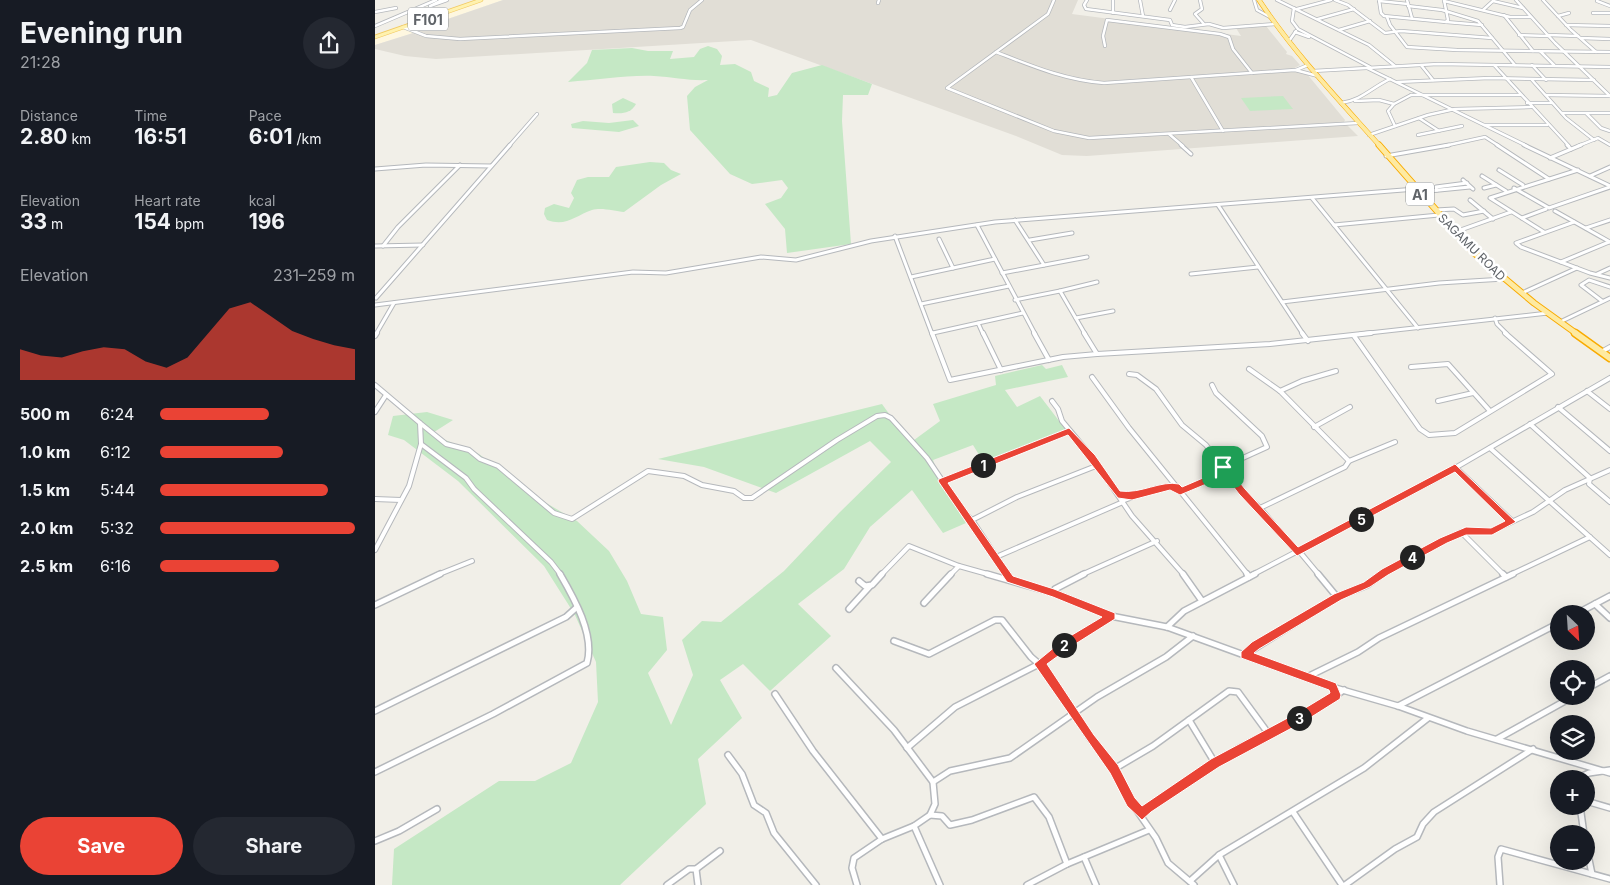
<!DOCTYPE html>
<meta charset="utf-8">
<style>
body{margin:0;font-family:Inter,sans-serif;background:#242831;color:#f1f3f6;height:100vh;display:flex;flex-direction:column;font-size:19px;white-space:nowrap}
*{box-sizing:border-box;margin:0}
p{font-size:16px;color:#9ea1a6}
.icon{flex:none;width:28px;height:28px;fill:none;stroke:currentColor;stroke-width:2;stroke-linecap:round;stroke-linejoin:round}
.map{position:relative;flex:1;overflow:hidden}
.drawer{display:flex;flex-direction:column;background:#171b24;width:375px}
.drawer>*{flex:none}
.needle{width:32px;rotate:155deg}
.buttons{position:absolute;left:1175px;top:605px;display:grid;gap:10px}
.buttons a{display:grid;place-items:center;width:45px;height:45px;border-radius:50%;background:#171b24;box-shadow:0 5px 20px #0002;font-size:25px}
.pin{position:absolute;display:grid;place-items:center;width:42px;height:42px;color:#fff;margin:-21px;border-radius:10px;box-shadow:0 2px 8px #0006}
.km{position:absolute;width:25px;height:25px;margin:-12px;border-radius:50%;background:#222;color:#fff;font-size:14px;line-height:25px;text-align:center}
.round{display:grid;place-items:center;flex:none;width:52px;height:52px;border-radius:26px;background:#242831}
.overview{display:flex;align-items:center;justify-content:space-between;height:85px;padding:0 20px}
h1{font-size:28px;font-weight:700;line-height:38px}
.figures{display:grid;grid-template-columns:repeat(3,1fr);gap:8px;height:85px;padding:5px 20px}
.figures div{display:grid;align-content:center}
.figures b{font-size:21px;font-weight:700}
.figures small{font-size:14px;font-weight:400}
.figures p{font-size:14px}
.chart{height:140px;padding:10px 20px}
.chart p{display:flex;justify-content:space-between}
.chart svg{width:100%;height:90px;margin-top:5px;fill:#ea4335;opacity:.7}
.cta{display:flex;gap:10px;margin-top:auto;padding:10px 20px}
.cta a{flex:1;height:58px;border-radius:30px;background:#ea4335;color:#fff;font-size:20px;font-weight:700;line-height:58px;text-align:center}
.cta a+a{background:#242831;color:#f1f3f6}
ul{padding:0 20px;list-style:none;font-size:16px}
li{display:grid;grid-template-columns:80px 60px 1fr;align-items:center;height:38px}
li i{height:12px;border-radius:6px;background:#ea4335}
main{display:flex;flex:1;min-height:0}
.map>svg:first-child{display:block}
.commercial{fill:#fef7e0}
.education{fill:#e1ded6}
.green{fill:#c5e8c5}
.lines{fill:none;stroke-linecap:round;stroke-linejoin:round}
.minor-far3-casing{stroke:#b5b8bc;stroke-width:4}
.minor-far2-casing{stroke:#b5b8bc;stroke-width:5}
.minor-far1-casing{stroke:#b5b8bc;stroke-width:6}
.minor-casing{stroke:#b5b8bc;stroke-width:8}
.primary-casing{stroke:#f2c960;stroke-width:4.5}
.trunk-far2-casing{stroke:#f9ab00;stroke-width:5}
.trunk-far1-casing{stroke:#f9ab00;stroke-width:7}
.trunk-casing{stroke:#f9ab00;stroke-width:9}
.minor-far3{stroke:#fff;stroke-width:2.5}
.minor-far2{stroke:#fff;stroke-width:3}
.minor-far1{stroke:#fff;stroke-width:4}
.minor{stroke:#fff;stroke-width:5}
.primary{stroke:#fff2af;stroke-width:3}
.trunk-far2{stroke:#feeaa1;stroke-width:4}
.trunk-far1{stroke:#feeaa1;stroke-width:5}
.trunk{stroke:#feeaa1;stroke-width:6}
.route{fill:#ea4335;stroke:#fff;fill-rule:evenodd}
.labels{text-anchor:middle;dominant-baseline:central;stroke-width:5;stroke-linejoin:round;paint-order:stroke}
.far-street-label{font-size:12px;fill:#5f6368;stroke:#fff}
.shield{fill:#fff;stroke:#8f9295;stroke-width:1}
.shield-label{font-size:14px;font-weight:bold;fill:#5f6368}
</style>
<main>
<section class="drawer">
<div class="overview"><div><h1>Evening run</h1><p>21:28</p></div><a class="round"><svg class="icon" aria-label="share" viewBox="0 0 24 24"><path d="M12 15V3M7 8l5-5 5 5M5 13v7h14v-7"/></svg></a></div>
<div class="figures">
<div><p>Distance</p><b>2.80<small> km</small></b></div>
<div><p>Time</p><b>16:51</b></div>
<div><p>Pace</p><b>6:01<small> /km</small></b></div>
</div>
<div class="figures">
<div><p>Elevation</p><b>33<small> m</small></b></div>
<div><p>Heart rate</p><b>154<small> bpm</small></b></div>
<div><p>kcal</p><b>196</b></div>
</div>
<div class="chart"><p><span>Elevation</span>231–259 m</p>
<svg viewBox="0 0 160 44" preserveAspectRatio="none"><path d="M0 44V29L10 32L20 33L30 30L40 28L50 29L60 35L70 38L80 33L90 21L100 9L110 6L120 13L130 20L140 24L150 27L160 29V44z"/></svg>
</div>
<ul>
<li><b>500 m</b>6:24<i style="width:56%"></i></li>
<li><b>1.0 km</b>6:12<i style="width:63%"></i></li>
<li><b>1.5 km</b>5:44<i style="width:86%"></i></li>
<li><b>2.0 km</b>5:32<i style="width:100%"></i></li>
<li><b>2.5 km</b>6:16<i style="width:61%"></i></li>
</ul>
<div class="cta"><a>Save</a><a>Share</a></div>
</section>
<div class="map">
<svg width="1235" height="885" viewBox="0 0 1235 885">
<rect width="100%" height="100%" fill="#f1efe8"/>
<path class="commercial" d="M109,0H128L64,22L54,28L0,45V38Z"/>
<path class="education" d="M128,0H703L697,14L866,36L861,28L891,26L912,52L911,54L917,56L925,65L916,70L932,74L970,120L969,122L983,136L712,156L687,155L641,136L376,40L61,59L30,56L0,49V45L54,28L64,22Z"/>
<g class="green">
<path d="M333,46L342,49L347,56L345,65L360,64L376,72L379,81L394,88L393,97L402,95L417,73L447,65L497,84L493,95H468L467,121L476,244L412,253L410,229L390,204L406,198L413,188L407,180L377,184L355,174L315,130L312,96L320,87L333,80C314,81 299,77 279,76C251,75 222,80 193,82L212,63L217,50L257,48L273,51H298L295,59L319,57L325,49Z"/>
<path d="M908,96L918,109L875,111L866,98Z"/>
<path d="M248,98L261,104C256,113 248,114 238,113L237,104Z"/>
<path d="M258,120L264,126L244,132L197,128L196,124L208,121L234,123Z"/>
<path d="M275,162L289,163L296,170L306,174L286,185L249,212C240,211 226,207 217,210C200,216 191,227 172,220L169,214L170,208L179,204L194,208L199,198L196,193L202,180L213,177H234L241,167Z"/>
<path d="M667,365L671,369L687,365L693,377L630,390L642,407L665,396L691,430L609,463L598,445L558,460L568,487L591,523L568,533L537,490L495,527L469,569L423,604L456,636L395,691L368,664L345,680L367,718L323,759L331,804L245,885H17L19,849L124,781H160L196,763L223,702L221,662L200,615L169,566L83,481L29,440L13,435L18,416L52,412L78,420L56,434L104,454L154,493L202,521L234,551L252,581L266,614L288,617L292,650L273,673L296,725L318,675L307,640L327,621L346,622L409,571L464,513L516,462L495,441L401,493L329,467L283,459L507,404L535,443L565,421L558,404L621,385L620,376Z"/>
</g>
<g class="lines">
<defs>
<g id="minor-far3">
<path d="M67,0L55,6L72,0"/>
<path d="M679,0L673,14L572,88L679,131L714,138L983,123"/>
<path d="M712,0L709,5L711,9L795,20L797,25L810,27L834,24L848,28L900,24"/>
<path d="M738,0V13"/>
<path d="M765,0L768,16"/>
<path d="M825,0L827,9L820,14L829,24"/>
<path d="M879,0L882,10L895,17"/>
<path d="M902,0L994,45L1020,66"/>
<path d="M960,0L973,5L1010,33L1026,31L1117,38"/>
<path d="M1004,0L1006,13L1009,16L1071,22L1073,20L1069,0"/>
<path d="M1032,0L1037,18"/>
<path d="M1141,0L1180,43L1235,96"/>
<path d="M1168,0L1196,30L1221,52"/>
<path d="M1004,1L1033,4"/>
<path d="M1069,1L1135,17H1156"/>
<path d="M1118,1L1148,8"/>
<path d="M1222,1L1235,6"/>
<path d="M503,3L504,0"/>
<path d="M1033,6L1067,10L1103,21L1140,65"/>
<path d="M919,8L917,21L923,29L995,67"/>
<path d="M922,9L956,0"/>
<path d="M795,10L800,0"/>
<path d="M1108,10L1119,0"/>
<path d="M0,12L21,8"/>
<path d="M1218,13H1235"/>
<path d="M1129,15L1158,51"/>
<path d="M1183,16L1194,13"/>
<path d="M1012,17L1015,25L1032,47L1082,50L1235,52"/>
<path d="M943,19L979,9"/>
<path d="M1071,22L1107,25"/>
<path d="M1191,25L1235,26"/>
<path d="M0,26L61,0"/>
<path d="M28,27L51,36L85,39L305,28L308,27L315,10L327,0"/>
<path d="M964,30L995,21"/>
<path d="M920,32L934,37"/>
<path d="M1144,35L1173,36"/>
<path d="M1173,35L1203,36"/>
<path d="M1206,38L1235,39"/>
<path d="M914,41L921,31"/>
<path d="M730,46L728,36L732,20L845,34L854,37L858,49L877,73"/>
<path d="M1165,51L1179,65"/>
<path d="M621,52C657,66 690,80 729,83L920,70L943,76"/>
<path d="M1046,65L1058,80"/>
<path d="M1119,65L1194,146"/>
<path d="M1157,65L1171,80"/>
<path d="M992,68L1152,146"/>
<path d="M921,70L933,65"/>
<path d="M938,71L1063,64L1235,67"/>
<path d="M816,77L848,131"/>
<path d="M1157,80L1191,118L1219,140"/>
<path d="M1022,82L1115,78L1219,80"/>
<path d="M1036,95H1145"/>
<path d="M1171,95L1235,96"/>
<path d="M980,101L1004,100L1019,104"/>
<path d="M966,103C987,100 996,88 1015,79"/>
<path d="M1152,103H1177"/>
<path d="M1187,113H1235"/>
<path d="M1212,114L1226,128L1235,131"/>
<path d="M1044,118L1064,131"/>
<path d="M1109,125H1172"/>
<path d="M1020,126L1013,111L1019,104L1036,95"/>
<path d="M794,134L808,146"/>
<path d="M994,135L1053,115L1080,109L1156,107"/>
<path d="M1043,135L1087,126"/>
<path d="M134,146L162,114"/>
<path d="M1069,146L1110,137L1124,146"/>
<path d="M1203,146L1223,138L1235,145"/>
</g>
<g id="minor-far2">
<path d="M806,145L816,154"/>
<path d="M1122,145L1174,179"/>
<path d="M1149,145L1235,186"/>
<path d="M1192,145L1196,149"/>
<path d="M1011,156L1074,145"/>
<path d="M1175,158L1206,145"/>
<path d="M0,169L51,165L116,166"/>
<path d="M1124,170L1148,185"/>
<path d="M1107,176L1131,191"/>
<path d="M1215,176L1235,167"/>
<path d="M1088,180L1098,189"/>
<path d="M1109,188L1121,185"/>
<path d="M1139,188L1174,208L1235,187"/>
<path d="M1062,190L1061,187L1092,183"/>
<path d="M1044,192L1095,187"/>
<path d="M937,198L1043,328"/>
<path d="M1095,200L1118,219"/>
<path d="M843,205L928,334"/>
<path d="M1061,210L1079,209L1088,215L1109,211"/>
<path d="M1180,211L1235,242"/>
<path d="M1147,218L1171,209"/>
<path d="M640,220L669,265"/>
<path d="M1199,222L1141,243L1146,247L1215,273L1235,278"/>
<path d="M602,225L660,334"/>
<path d="M959,225L1064,215"/>
<path d="M1211,228L1235,220"/>
<path d="M1080,232L1136,212"/>
<path d="M1169,232L1115,198L1203,170"/>
<path d="M520,236L557,334"/>
<path d="M564,239L578,268"/>
<path d="M655,240L697,233"/>
<path d="M0,246L48,245"/>
<path d="M8,246L23,227L85,165"/>
<path d="M1186,262L1234,242"/>
<path d="M627,273L712,257"/>
<path d="M816,274L883,267"/>
<path d="M1222,274L1235,268"/>
<path d="M536,277L620,259"/>
<path d="M685,291L722,282"/>
<path d="M1147,293L1202,268"/>
<path d="M1,298L135,145"/>
<path d="M640,300L685,291L710,334"/>
<path d="M1227,301L1206,285L1214,280L1235,287"/>
<path d="M907,302L1064,283L1129,279"/>
<path d="M546,304L634,286"/>
<path d="M0,305L258,272L291,273L386,257L421,260L496,241L620,222L1041,189"/>
<path d="M701,318L738,311"/>
<path d="M1120,318L1122,324L1132,334"/>
<path d="M1185,322L1235,298"/>
<path d="M603,323L608,334"/>
<path d="M558,333L648,313"/>
<path d="M1,334L19,303"/>
<path d="M985,334L1173,313"/>
</g>
<g id="minor-far1">
<path d="M557,333L575,380L688,357L722,354"/>
<path d="M608,333L626,370"/>
<path d="M659,333L674,360"/>
<path d="M709,333L722,354L895,344L996,333"/>
<path d="M927,333L933,341"/>
<path d="M0,336L2,333"/>
<path d="M979,336L1045,429L1054,435L1080,433L1177,374L1130,333"/>
<path d="M1226,352L1235,347"/>
<path d="M1036,367L1073,364L1115,411"/>
<path d="M874,369L905,391L974,461"/>
<path d="M754,374L762,375L781,389L807,425L831,445L867,492L885,508L922,552"/>
<path d="M717,377L754,428L873,575"/>
<path d="M0,385L45,423L46,444L91,478L99,489L176,562L186,575"/>
<path d="M905,391L927,381L961,371"/>
<path d="M1212,391L1235,409"/>
<path d="M677,401L683,409L687,421L717,457L757,516L809,575"/>
<path d="M1063,401L1098,393"/>
<path d="M1183,407L1235,451"/>
<path d="M0,412L11,395"/>
<path d="M45,423L71,444L94,450L105,459L123,466L179,513L197,519L273,471L309,476L327,485L359,491L369,498H377L462,440L502,416L510,415L516,418L552,458L587,510L597,520"/>
<path d="M1155,424L1215,478L1214,484L1235,502"/>
<path d="M939,427L975,407"/>
<path d="M1115,448L1235,555"/>
<path d="M1080,467L1137,521"/>
<path d="M567,481L695,431"/>
<path d="M805,492L838,478L848,467L892,447L887,436L841,393L837,385"/>
<path d="M0,499L26,500"/>
<path d="M747,501L782,488L801,487"/>
<path d="M885,508L970,467L974,461L1020,442"/>
<path d="M1086,532L1129,575"/>
<path d="M0,550L34,486L46,444"/>
<path d="M924,551L944,575"/>
<path d="M621,557L748,502"/>
<path d="M62,575L97,561"/>
<path d="M506,575L534,546L584,566L616,575"/>
<path d="M575,575L584,566"/>
<path d="M633,575L597,520L642,497L721,466"/>
<path d="M706,575L782,541"/>
<path d="M877,575L1061,479L1235,378"/>
<path d="M1005,575L1086,532L1117,531L1158,512L1190,490L1235,470"/>
<path d="M1135,575L1215,537"/>
</g>
<g id="minor">
<path d="M612,574L679,593L736,616L792,627L957,687L1023,706L1092,731L1235,773"/>
<path d="M632,574L635,579"/>
<path d="M808,574L827,601"/>
<path d="M872,574L874,577"/>
<path d="M943,574L962,597"/>
<path d="M1128,574L1131,577"/>
<path d="M484,581L490,586L497,585L507,574"/>
<path d="M679,593L680,589L709,574"/>
<path d="M549,603L576,574"/>
<path d="M1220,604L1235,618"/>
<path d="M0,605L65,574"/>
<path d="M474,609L495,586"/>
<path d="M1201,614L1235,596"/>
<path d="M792,627L809,611L880,574"/>
<path d="M519,641L554,654L620,620H627L656,657L670,669L715,738L739,769L756,802L781,838L793,863L819,885"/>
<path d="M869,655L962,597L992,585L1007,574"/>
<path d="M461,668L519,730L558,782"/>
<path d="M932,677L983,652L1004,638L1138,574"/>
<path d="M1211,689L1235,676"/>
<path d="M400,694L438,751L507,839"/>
<path d="M1023,706L1184,623"/>
<path d="M0,711L191,617L201,608"/>
<path d="M814,720L840,763"/>
<path d="M1122,739L1199,696"/>
<path d="M532,748L580,707L668,662L690,645L736,616"/>
<path d="M353,755L367,774L379,805L391,813L399,833L441,885"/>
<path d="M739,769L778,746L854,691L863,692L893,733"/>
<path d="M0,772L118,714L212,663C220,635 199,598 185,574"/>
<path d="M1201,779L1214,773L1235,770"/>
<path d="M1211,801L1235,808"/>
<path d="M1205,806L1209,834"/>
<path d="M918,812L967,885"/>
<path d="M555,815L567,816L575,825L597,820L659,797L674,817L692,864"/>
<path d="M767,815L772,808L864,748L926,717L969,690"/>
<path d="M539,826L565,885"/>
<path d="M0,841L24,831L62,809"/>
<path d="M1211,845L1217,874"/>
<path d="M844,855L859,885"/>
<path d="M709,857L721,885"/>
<path d="M321,869L323,885"/>
<path d="M815,881L844,855L989,768L1053,718"/>
<path d="M292,885L314,869H321L345,851"/>
<path d="M482,885L477,868L479,858L507,839L539,826L555,815L560,804L558,782L575,771L635,758L722,697L791,657L818,636"/>
<path d="M652,885L692,864L774,830"/>
<path d="M970,885L1020,849L1042,837L1048,824L1059,812L1158,749"/>
<path d="M1125,885L1123,857L1126,849L1235,879"/>
</g>
<path id="primary" d="M0,37L106,0"/>
<path id="trunk-far2" d="M884,0C919,53 963,99 1005,146"/>
<path id="trunk-far1" d="M1004,145L1098,252L1159,303L1202,334"/>
<path id="trunk" d="M1200,333L1235,358"/>
</defs>
<use href="#minor-far3" class="minor-far3-casing"/>
<use href="#minor-far2" class="minor-far2-casing"/>
<use href="#minor-far1" class="minor-far1-casing"/>
<use href="#minor" class="minor-casing"/>
<use href="#primary" class="primary-casing"/>
<use href="#trunk-far2" class="trunk-far2-casing"/>
<use href="#trunk-far1" class="trunk-far1-casing"/>
<use href="#trunk" class="trunk-casing"/>
<use href="#minor-far3" class="minor-far3"/>
<use href="#minor-far2" class="minor-far2"/>
<use href="#minor-far1" class="minor-far1"/>
<use href="#minor" class="minor"/>
<use href="#primary" class="primary"/>
<use href="#trunk-far2" class="trunk-far2"/>
<use href="#trunk-far1" class="trunk-far1"/>
<use href="#trunk" class="trunk"/>
</g>
<path class="route" d="M694,428L720,455L745,491C766,494 786,480 804,484L807,487L835,475L845,465H851L870,489L923,547L1080,464L1141,522L1117,535H1091L1072,543L1013,575L995,587L966,600L884,649L879,653L961,683L966,695L965,699L930,721L844,767L776,812L767,820L752,806L735,773L659,664L687,641L727,617L678,597L632,582L563,481L564,479ZM693,435L743,498L757,500L795,490L805,495L841,480L848,473L864,494L922,556L1080,472L1130,521L1116,528L1091,527L1065,538L1007,569L989,582L959,594L877,642L866,652V658L954,690L955,693L922,713L836,759L767,806L760,798L743,765L719,735L672,664L694,648L740,619V613L679,589L638,576L573,483Z"/>
<g class="labels">
<g class="far-street-label">
<text transform="translate(1097 247) rotate(45)">SAGAMU ROAD</text>
</g>
<g class="shield">
<rect x="33" y="7.5" width="40" height="23" rx="4"/>
<rect x="1031" y="182.5" width="28" height="23" rx="4"/>
</g>
<g class="shield-label">
<text x="53" y="19">F101</text>
<text x="1045" y="194">A1</text>
</g>
</g>
</svg>
<div class="buttons">
<a><svg class="needle" viewBox="-14 -14 28 28"><path d="M0-13l5 13h-10z" fill="#e53935"/><path d="M0 13l5-13h-10z" fill="#9ea1a6"/></svg></a>
<a><svg class="icon" aria-label="locate" viewBox="0 0 24 24"><circle cx="12" cy="12" r="6"/><path d="M12 2v4M12 18v4M2 12h4M18 12h4"/></svg></a>
<a><svg class="icon" aria-label="layers" viewBox="0 0 24 24"><path d="M12 4l9 5-9 5-9-5zM3 14l9 5 9-5"/></svg></a>
<a>+</a>
<a>−</a>
</div>
<div class="pin" style="left:848px;top:467px;background:#1e9e55"><svg class="icon" aria-label="arrive" viewBox="0 0 24 24"><path d="M6 21V4h12l-3 4 3 4H6"/></svg></div>
<b class="km" style="left:608px;top:465px">1</b>
<b class="km" style="left:689px;top:645px">2</b>
<b class="km" style="left:924px;top:718px">3</b>
<b class="km" style="left:1037px;top:557px">4</b>
<b class="km" style="left:986px;top:519px">5</b>
</div>
</main>
